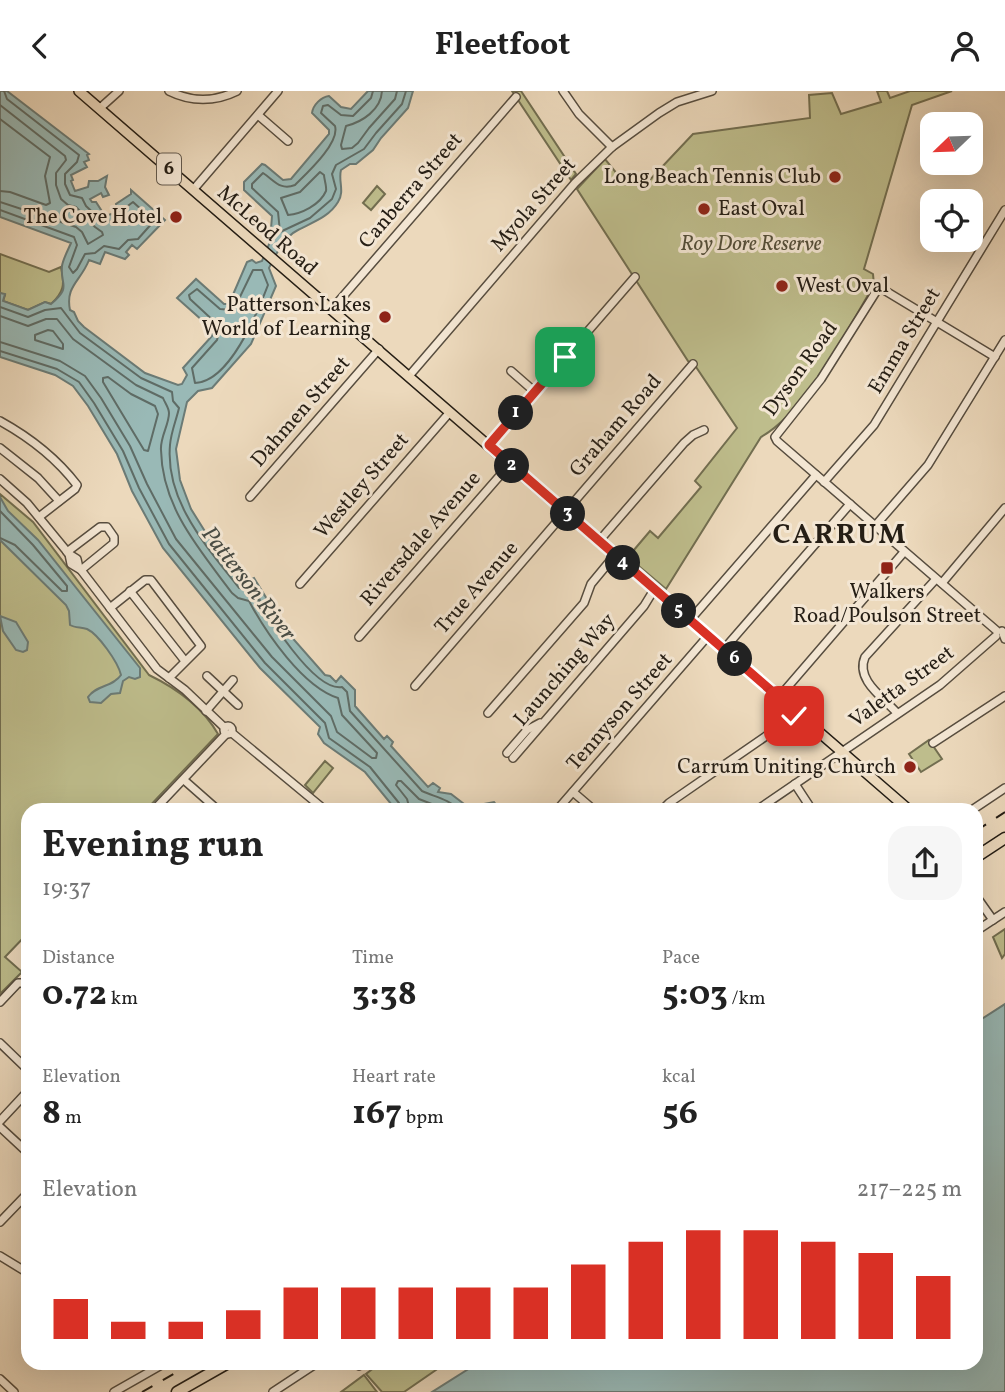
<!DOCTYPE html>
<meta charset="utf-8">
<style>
body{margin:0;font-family:Vollkorn,serif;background:#f6f6f6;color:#222;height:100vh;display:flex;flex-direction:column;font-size:26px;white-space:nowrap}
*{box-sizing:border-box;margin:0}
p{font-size:23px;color:#767676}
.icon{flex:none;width:38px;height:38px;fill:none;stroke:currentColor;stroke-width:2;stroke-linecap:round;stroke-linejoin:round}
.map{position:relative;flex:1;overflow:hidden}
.drawer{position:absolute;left:21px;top:712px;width:962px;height:567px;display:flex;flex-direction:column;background:#fff;border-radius:21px;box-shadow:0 7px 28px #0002}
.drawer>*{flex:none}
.needle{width:46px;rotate:247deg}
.fabs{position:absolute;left:920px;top:21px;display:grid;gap:14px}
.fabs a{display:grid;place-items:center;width:63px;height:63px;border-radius:14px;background:#fff;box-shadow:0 7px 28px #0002;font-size:35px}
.pin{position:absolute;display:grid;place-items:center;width:60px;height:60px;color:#fff;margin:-30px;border-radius:14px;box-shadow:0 4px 10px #0006}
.km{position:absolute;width:35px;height:35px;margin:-18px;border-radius:50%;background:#222;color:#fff;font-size:19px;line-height:35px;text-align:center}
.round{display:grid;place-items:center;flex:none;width:74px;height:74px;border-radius:21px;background:#f6f6f6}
.head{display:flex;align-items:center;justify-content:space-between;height:119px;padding:0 21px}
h1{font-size:38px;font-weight:700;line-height:52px}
.figures{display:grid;grid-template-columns:repeat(3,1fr);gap:10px;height:119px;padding:7px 21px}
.figures div{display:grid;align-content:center}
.figures b{font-size:35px;font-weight:700}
.figures small{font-size:19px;font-weight:400}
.figures p{font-size:19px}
.chart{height:196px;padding:14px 21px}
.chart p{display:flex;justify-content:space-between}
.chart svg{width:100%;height:126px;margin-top:7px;stroke:#d93025;stroke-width:6}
header{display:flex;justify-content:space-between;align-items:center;height:91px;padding:0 21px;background:#fff;font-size:32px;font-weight:700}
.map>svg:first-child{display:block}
.green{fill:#bebd8c;stroke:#726e50;stroke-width:2}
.water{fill:#99b9b6;stroke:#6b7b76;stroke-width:2}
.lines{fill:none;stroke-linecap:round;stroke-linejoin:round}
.shore{stroke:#5f6c66;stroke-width:2}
.minor-casing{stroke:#574d3f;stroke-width:10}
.major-casing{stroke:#251e15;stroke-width:12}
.highway-casing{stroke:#251e15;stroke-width:13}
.minor{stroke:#f3e6d3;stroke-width:7}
.major{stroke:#ecd9bc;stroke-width:9}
.highway{stroke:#ecd9bc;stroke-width:10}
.rail{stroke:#251e15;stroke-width:2;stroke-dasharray:12 12;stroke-linecap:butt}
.route-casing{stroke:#fff;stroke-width:14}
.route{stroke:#d93025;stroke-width:9}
.poi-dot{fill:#8f2418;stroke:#f3e6d3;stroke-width:2.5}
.labels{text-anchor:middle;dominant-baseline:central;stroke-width:6;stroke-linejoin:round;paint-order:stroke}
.shield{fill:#f3e6d3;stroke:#635a4e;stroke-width:2}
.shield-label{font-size:19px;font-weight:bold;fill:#251e15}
.poi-label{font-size:21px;fill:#251e15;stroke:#f3e6d3;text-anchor:end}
.street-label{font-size:21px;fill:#251e15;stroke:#f3e6d3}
.park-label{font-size:21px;font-style:italic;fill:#534e39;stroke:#f3e6d3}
.water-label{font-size:23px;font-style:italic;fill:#484c45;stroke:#f3e6d3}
.district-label{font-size:28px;font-weight:bold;letter-spacing:2px;fill:#251e15;stroke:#f3e6d3}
</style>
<header><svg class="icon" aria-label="back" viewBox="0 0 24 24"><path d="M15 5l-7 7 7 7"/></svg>Fleetfoot<svg class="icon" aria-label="person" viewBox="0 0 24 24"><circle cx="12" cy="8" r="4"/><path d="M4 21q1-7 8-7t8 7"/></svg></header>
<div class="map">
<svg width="1005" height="1301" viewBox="0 0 1005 1301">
<rect width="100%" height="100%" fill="#ecd9bc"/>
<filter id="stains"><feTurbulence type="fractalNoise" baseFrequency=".00286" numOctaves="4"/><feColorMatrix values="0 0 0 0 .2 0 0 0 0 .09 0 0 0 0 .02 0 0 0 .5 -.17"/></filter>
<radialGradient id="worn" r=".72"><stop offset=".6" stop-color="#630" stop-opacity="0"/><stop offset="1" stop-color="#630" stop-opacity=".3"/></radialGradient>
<g class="green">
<path d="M512,0H521L576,83L571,89Z"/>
<path d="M877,0H887L890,7L910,0H952L912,14L864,178L873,183L874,194C846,240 807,320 761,346L666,498L628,466L650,440L658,447L701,396L695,390L737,337L696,276L688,270L577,98L605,68L626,94H645L693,43L810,27L809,4L832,2L841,23L881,11Z"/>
<path d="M377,95L385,103L371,119L363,112Z"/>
<path d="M0,163L49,181L61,176C65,193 64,201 51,213L45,211L28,219L3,210L5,204L0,202Z"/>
<path d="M0,403L33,431L149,584C176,597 203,617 218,643L146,719H28V842L5,866L22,881L0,903Z"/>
<path d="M929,649L942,668L921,681L909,663Z"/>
<path d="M325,670L333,677L313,702L305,694Z"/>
<path d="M1005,838V863L1002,867L993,846Z"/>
<path d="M380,1272H446L404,1301H382L366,1283Z"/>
<path d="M364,1284L377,1301H341Z"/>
</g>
<g class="water">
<path d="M0,0H7L89,63L87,64L89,69L84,71L87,76L71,84L73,89L71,90L75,100L88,96L89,90H98L107,85L105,96L109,104L103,106L101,102L90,108L92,111H96L105,125L118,121L116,113L131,103V99L165,129L137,158L132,154L126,161L129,164L125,168L105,161L100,173L89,169C81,190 65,195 70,219L74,221L78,230L84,236L145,282L178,294L182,293L187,284L183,277L212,245L213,239L177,207L196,188L224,213H229L247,171L252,169L256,172L262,170L270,151L272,125L244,99V91L262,73L265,74L283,89L291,88L329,43V39L312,22C313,14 321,6 329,5L341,16L351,18L368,0H413L408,17L381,47L373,59L356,73H350L341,79C338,90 345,100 338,111C329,126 313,131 298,139C284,146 276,163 269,177L276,195L251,253L212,297L198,300L187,311L176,358L180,389L191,418L206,442L244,493L249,491L258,510L260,509L250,489L254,487L288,542L325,584L330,585L336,591L341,585L355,599V615L384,648L387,645L393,651L391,655L428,696L433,692L440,697L438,701L451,703L468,716L494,711L498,716L496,719H396L365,681L324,652L318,643L320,636L260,577L163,457L132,400L117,363L88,315L73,295L55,284L0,266V202L5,203L3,210L28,219L45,211L51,213C72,195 60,195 62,175C63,168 68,159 71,152L0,126Z"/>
<path d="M0,406L8,420L38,449L140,577V586L135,588L129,586L123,590L120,602L111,603L101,612L90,611L88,606C96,594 113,596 121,584C118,571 98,543 87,538C81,536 75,537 70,534L69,520L66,514L0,449Z"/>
<path d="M0,525L16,531L28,551L27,559L23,561L16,559L3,540Z"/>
<path d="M1005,913V1301H432L478,1272H976L977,931Z"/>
</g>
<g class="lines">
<g class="shore">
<path d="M373,0L371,7L353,25L341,24L328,14L323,15L321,22L335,35C340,52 307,82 295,94C280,100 274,89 263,82L252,93V97L278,121L280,141L310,127L332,108L336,98L332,83L336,74L364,58L376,42L402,13L406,0"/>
<path d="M382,0C381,19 362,31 346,35L341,54L342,58L352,57L358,52L369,37L395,8L397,0"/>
<path d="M0,14L65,65L66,69L56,82V94L61,108L68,114L76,116L95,136L102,141L103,144L88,153L82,141L76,136L0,111"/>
<path d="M0,28L50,66L45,85L50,112L46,114L10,101L0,100"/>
<path d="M320,81L324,84C324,88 327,96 326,100C320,114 301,123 288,124L281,107L300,101Z"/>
<path d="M0,119L74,146L77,154L69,176L73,182L77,178L85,163L95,162L104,155L119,158L128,149L138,148L154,130L133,111L125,117L121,127L104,132L86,115L82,107L70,104L65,93V83L77,71L79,64L7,8L4,0"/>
<path d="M253,179H262L268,194C257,223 229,291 195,292L192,277L217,249L220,238L217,233L190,208L189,204L197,198L220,218L231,219L236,214Z"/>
<path d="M0,216L28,226L45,219L61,217L80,242L141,287L172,301L173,310L179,317C176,330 171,341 170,354C165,410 207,456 239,497L254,500C266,523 314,601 342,596L347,601L350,620L422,700C435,706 448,708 460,719"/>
<path d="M0,225L28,235L46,228H57L73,248L136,294L163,307C165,312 169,317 169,322C169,334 160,346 161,359C162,416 199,458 232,502L238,507L249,510C266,542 303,596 338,607L342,624L377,662L376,667H372L337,641L331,625L272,566L176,448L147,393L130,355L101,307L85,285L60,270L0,251"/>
<path d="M48,239L53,240L63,253V258L35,249V244Z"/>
<path d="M0,260L57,278L79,291L94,312L123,360L139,397L169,453L265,572L325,632L329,647L370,676L399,712L401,719"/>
<path d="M108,286L131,303L155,315L158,323L148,360L144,359L103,291V287Z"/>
<path d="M0,420L33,454L67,495V500H62L15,454L0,447"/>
<path d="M410,719L407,708L396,694L398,690H401L419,708L447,719"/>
</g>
<defs>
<g id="minor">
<path d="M169,0C191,11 215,11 237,0"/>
<path d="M563,0L579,23L612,56"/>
<path d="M99,18L119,0"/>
<path d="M258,24L288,50"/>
<path d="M193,99L278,0"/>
<path d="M332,218L516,6"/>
<path d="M995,266L879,196L821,288L775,346L777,350L997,540"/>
<path d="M511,280L535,301"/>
<path d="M409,285L575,92L612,56L659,22L677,11L712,0"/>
<path d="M0,330C29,346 57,368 77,394L75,398L39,426"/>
<path d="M489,354L635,186"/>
<path d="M0,357L38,387L59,410"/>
<path d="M0,388L27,412L69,463L77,468L79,477"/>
<path d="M824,391L874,334L1005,119"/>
<path d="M250,406L379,258"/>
<path d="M875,435L928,374L1005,249"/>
<path d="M599,450L684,352L693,344L704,339"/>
<path d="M67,461L100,436H107L114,446V452L81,479"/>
<path d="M69,463L71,473L81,479L157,578L185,599L225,637"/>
<path d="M942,492L1005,417"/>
<path d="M300,493L450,321"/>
<path d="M130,500L185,570"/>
<path d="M110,517L145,489H151L201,555L169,587"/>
<path d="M690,529L816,384"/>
<path d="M1002,540L1005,548"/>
<path d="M359,546L510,373"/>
<path d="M724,558L850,413"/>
<path d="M207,585L238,614"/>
<path d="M415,595L693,273"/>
<path d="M779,606L904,461"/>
<path d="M206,620L233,589"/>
<path d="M488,622L584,512L591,493L615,464"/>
<path d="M897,622C884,607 855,589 865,566L936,488"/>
<circle cx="228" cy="639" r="4"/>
<path d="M232,642L325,719"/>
<path d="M933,652L1005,605"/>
<path d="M507,662L527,639L540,632"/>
<path d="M513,667L644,515L652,502V496"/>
<path d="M184,689L218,719"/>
<path d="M795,693L812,719"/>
<path d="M573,701L594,719"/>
<path d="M154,719L226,643"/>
<path d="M557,719L708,545"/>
<path d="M662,719L669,712L798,623"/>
<path d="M757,719L940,594L996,545"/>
<path d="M972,719L1005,697"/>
<path d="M976,805L993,829"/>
<path d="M976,840L1005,821"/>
<path d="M0,911L18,892H22L28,896"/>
<path d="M0,952L28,979"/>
<path d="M0,1030L28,1000"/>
<path d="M0,1036L28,1062"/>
<path d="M0,1131L28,1102"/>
<path d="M0,1165L28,1182"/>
<path d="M356,1272L359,1275"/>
<path d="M0,1288L14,1301"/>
<path d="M114,1301L165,1272"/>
<path d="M273,1301L317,1272"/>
</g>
<path id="major" d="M79,0L909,719"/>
<g id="highway">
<path d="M976,766L1005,747"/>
<path d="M177,1301L228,1272"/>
</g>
</defs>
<use href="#minor" class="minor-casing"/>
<use href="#major" class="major-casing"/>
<use href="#highway" class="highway-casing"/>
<use href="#minor" class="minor"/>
<use href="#major" class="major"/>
<use href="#highway" class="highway"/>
<g class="rail">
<path d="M976,740L1005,721"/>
<path d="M142,1301L193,1272"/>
</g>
</g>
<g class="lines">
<defs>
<path id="route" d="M565,266L489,354L798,623L794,625"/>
</defs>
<use href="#route" class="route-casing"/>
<use href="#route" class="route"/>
</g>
<g class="poi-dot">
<circle cx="835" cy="86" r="7"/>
<circle cx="704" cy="118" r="7"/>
<circle cx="176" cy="126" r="7"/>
<circle cx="782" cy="195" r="7"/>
<circle cx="385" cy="226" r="7"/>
<rect x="880" y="470" width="14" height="14" rx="3.5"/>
<circle cx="910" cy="676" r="7"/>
</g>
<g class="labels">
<rect class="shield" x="157" y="62.5" width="24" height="31" rx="5"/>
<g class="shield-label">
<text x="169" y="78">6</text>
</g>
<g class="poi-label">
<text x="821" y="86">Long Beach Tennis Club</text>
<text x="718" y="118" text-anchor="start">East Oval</text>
<text x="162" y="126">The Cove Hotel</text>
<text x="796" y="195" text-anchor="start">West Oval</text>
<text x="371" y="214">Patterson Lakes<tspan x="371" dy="24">World of Learning</tspan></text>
<text x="887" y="501" text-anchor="middle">Walkers<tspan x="887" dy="24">Road/Poulson Street</tspan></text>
<text x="896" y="676">Carrum Uniting Church</text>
</g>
<g class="street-label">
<text transform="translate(411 100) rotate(-49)">Canberra Street</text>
<text transform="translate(534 114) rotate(-49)">Myola Street</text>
<text transform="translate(267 140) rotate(41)">McLeod Road</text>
<text transform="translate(905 250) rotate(-59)">Emma Street</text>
<text transform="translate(801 278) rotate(-54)">Dyson Road</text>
<text transform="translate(301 321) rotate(-49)">Dahmen Street</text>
<text transform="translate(616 335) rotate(-49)">Graham Road</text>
<text transform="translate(362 395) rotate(-49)">Westley Street</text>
<text transform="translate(421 448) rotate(-49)">Riversdale Avenue</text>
<text transform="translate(477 497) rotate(-49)">True Avenue</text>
<text transform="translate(565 579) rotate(-49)">Launching Way</text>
<text transform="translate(902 596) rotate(-36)">Valetta Street</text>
<text transform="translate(620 621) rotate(-49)">Tennyson Street</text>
</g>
<g class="park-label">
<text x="751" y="153">Roy Dore Reserve</text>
</g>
<g class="water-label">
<text transform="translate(248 493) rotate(52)">Patterson River</text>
</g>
<g class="district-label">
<text x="840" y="444">CARRUM</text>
</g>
</g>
<rect width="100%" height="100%" filter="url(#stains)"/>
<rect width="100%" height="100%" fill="url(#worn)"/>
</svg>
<div class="fabs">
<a><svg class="needle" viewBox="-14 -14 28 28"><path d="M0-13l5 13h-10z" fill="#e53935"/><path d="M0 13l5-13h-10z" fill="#767676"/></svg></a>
<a><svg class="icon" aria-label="locate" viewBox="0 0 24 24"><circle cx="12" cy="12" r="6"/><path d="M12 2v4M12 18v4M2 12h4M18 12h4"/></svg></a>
</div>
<div class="pin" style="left:565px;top:266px;background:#1e9e55"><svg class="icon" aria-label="arrive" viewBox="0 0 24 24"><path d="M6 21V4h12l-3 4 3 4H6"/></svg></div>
<div class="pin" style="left:794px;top:625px;background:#d93025"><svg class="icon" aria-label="check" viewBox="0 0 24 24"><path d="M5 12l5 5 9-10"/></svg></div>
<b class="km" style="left:516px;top:322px">1</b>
<b class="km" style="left:512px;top:375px">2</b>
<b class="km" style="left:568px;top:423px">3</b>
<b class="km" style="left:623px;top:472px">4</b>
<b class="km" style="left:679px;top:520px">5</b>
<b class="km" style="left:735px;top:568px">6</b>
<section class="drawer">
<div class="head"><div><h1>Evening run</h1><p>19:37</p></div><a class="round"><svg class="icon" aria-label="share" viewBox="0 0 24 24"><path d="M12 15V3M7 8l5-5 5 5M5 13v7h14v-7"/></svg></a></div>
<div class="figures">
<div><p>Distance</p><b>0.72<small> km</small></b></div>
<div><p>Time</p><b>3:38</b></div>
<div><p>Pace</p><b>5:03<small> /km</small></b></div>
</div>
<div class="figures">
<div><p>Elevation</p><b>8<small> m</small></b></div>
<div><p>Heart rate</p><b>167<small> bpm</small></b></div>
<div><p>kcal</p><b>56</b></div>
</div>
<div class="chart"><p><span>Elevation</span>217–225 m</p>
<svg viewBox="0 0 160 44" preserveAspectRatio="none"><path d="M5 44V30M15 44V38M25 44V38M35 44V34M45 44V26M55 44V26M65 44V26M75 44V26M85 44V26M95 44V18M105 44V10M115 44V6M125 44V6M135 44V10M145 44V14M155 44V22"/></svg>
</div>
</section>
</div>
